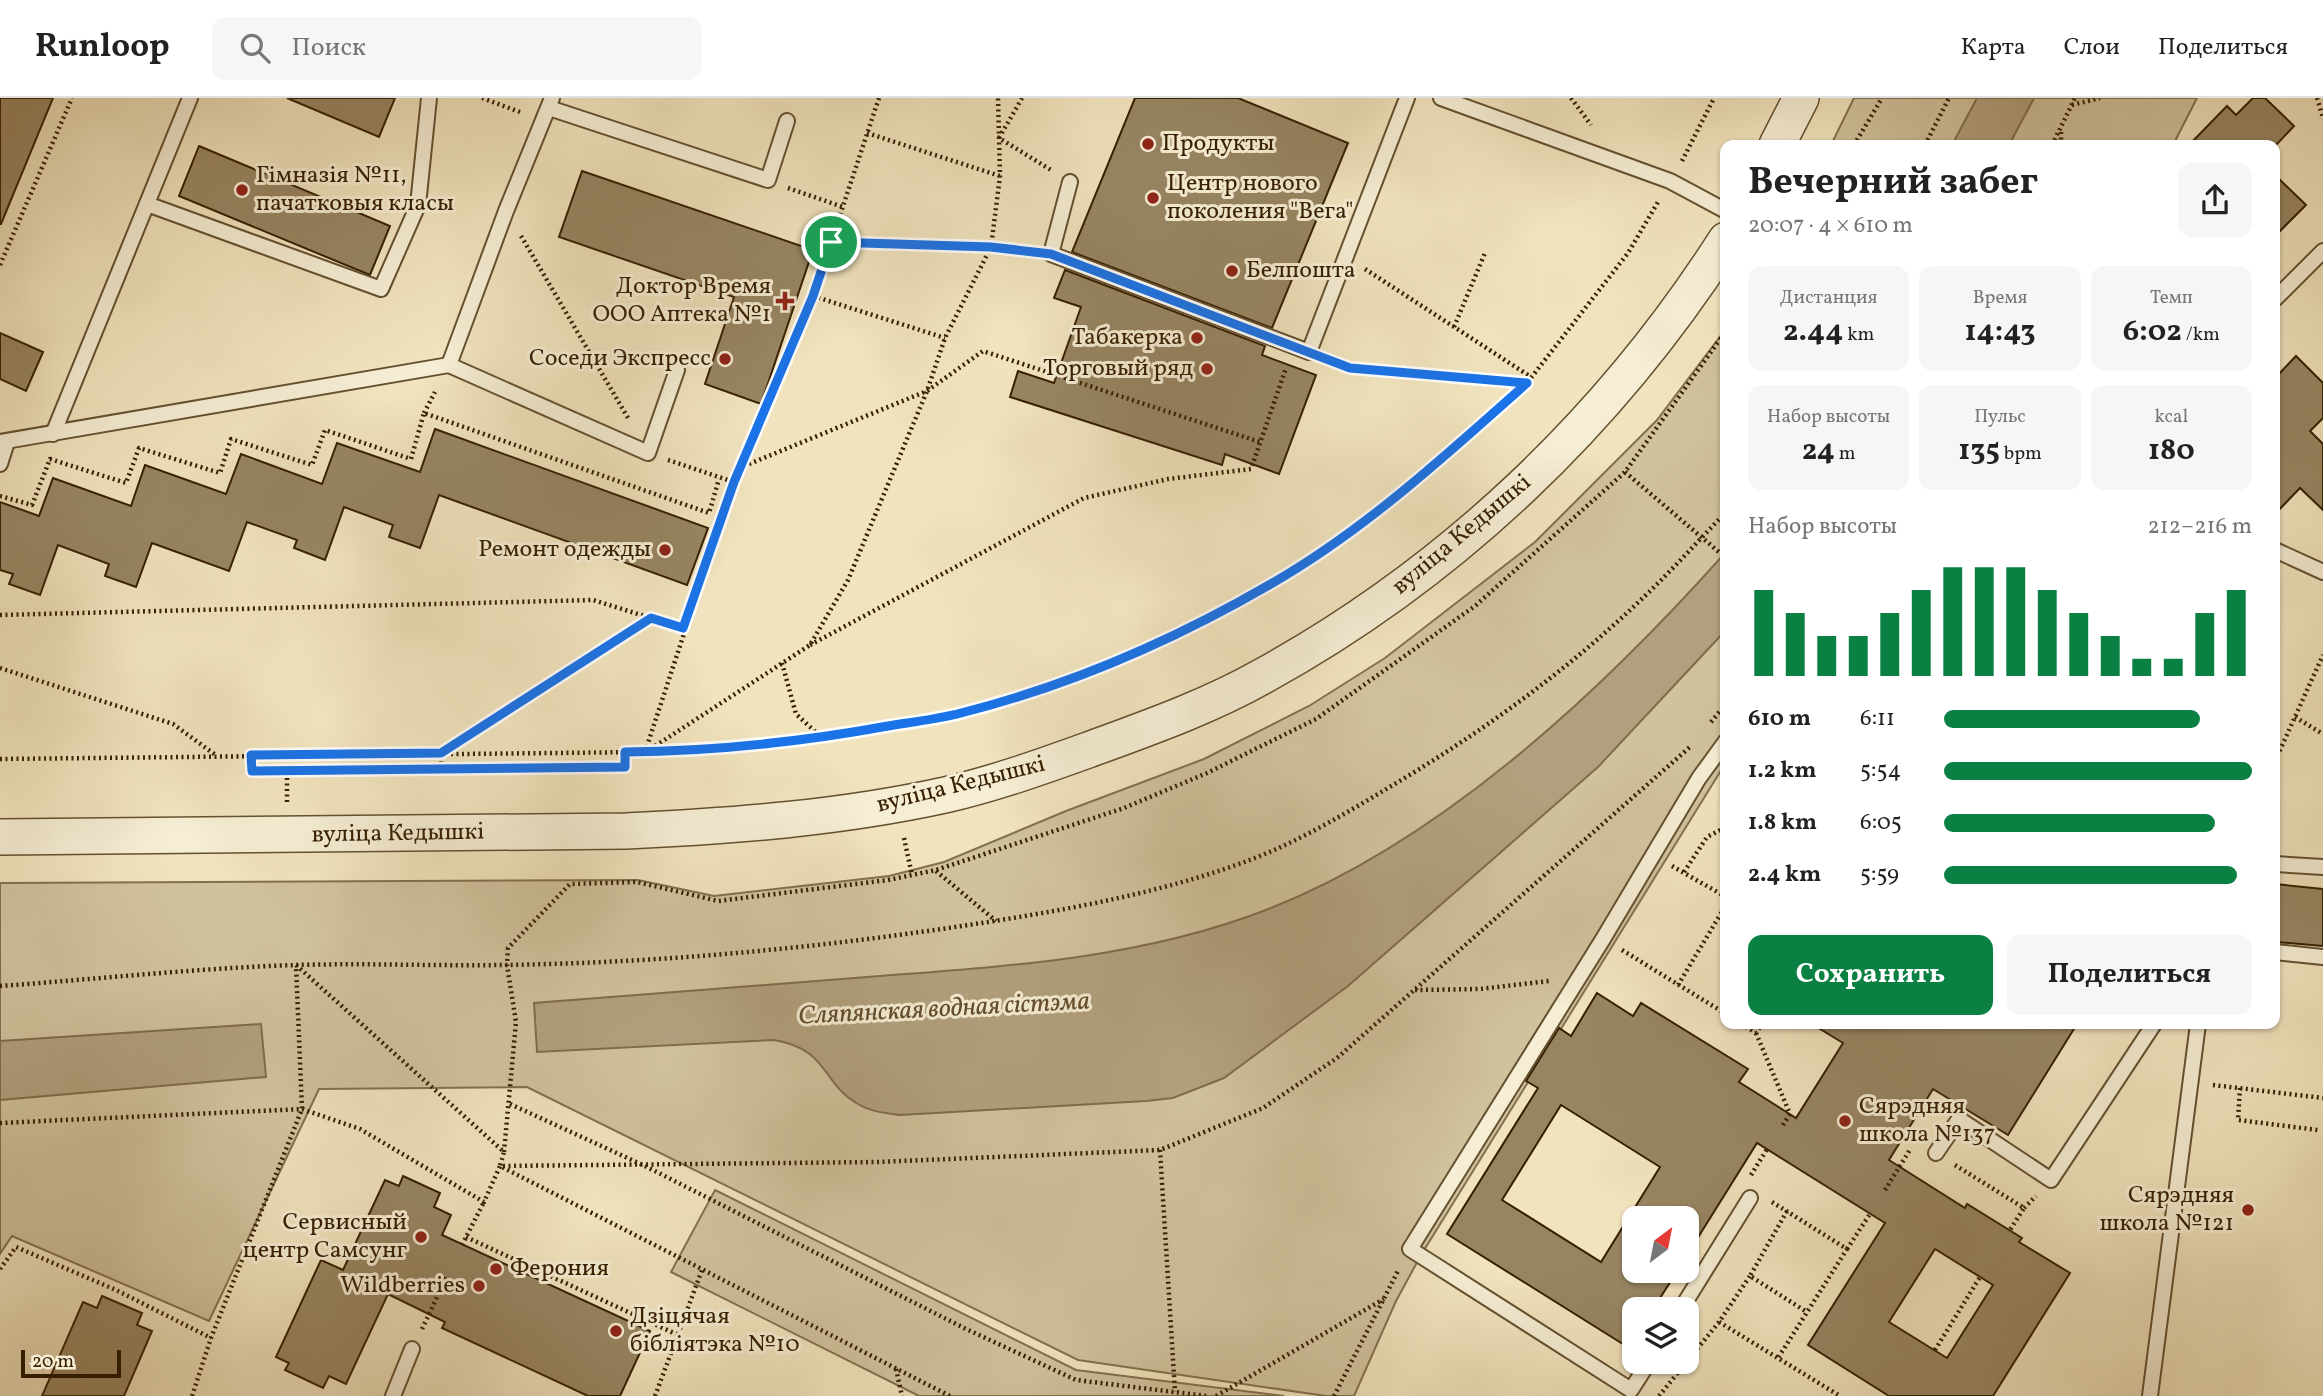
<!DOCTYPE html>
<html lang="ru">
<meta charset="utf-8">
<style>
body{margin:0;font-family:Vollkorn,serif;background:#f6f6f6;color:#222;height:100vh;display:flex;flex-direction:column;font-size:26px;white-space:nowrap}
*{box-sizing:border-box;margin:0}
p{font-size:23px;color:#767676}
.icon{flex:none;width:38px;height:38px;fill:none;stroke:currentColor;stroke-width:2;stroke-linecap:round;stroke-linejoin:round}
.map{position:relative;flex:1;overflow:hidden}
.details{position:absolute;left:1720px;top:42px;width:560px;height:889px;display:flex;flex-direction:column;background:#fff;border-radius:14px;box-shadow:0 2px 5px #0004}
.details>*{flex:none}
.needle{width:46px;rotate:32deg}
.controls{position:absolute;left:1622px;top:1108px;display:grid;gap:14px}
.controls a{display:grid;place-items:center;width:77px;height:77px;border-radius:14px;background:#fff;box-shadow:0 2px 5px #0004;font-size:35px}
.scale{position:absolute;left:21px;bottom:18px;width:100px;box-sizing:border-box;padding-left:7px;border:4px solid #361f00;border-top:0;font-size:19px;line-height:24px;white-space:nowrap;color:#361f00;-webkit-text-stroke:5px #f5edd4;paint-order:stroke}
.pin{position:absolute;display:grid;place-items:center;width:60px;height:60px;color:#fff;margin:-30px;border:4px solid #fff;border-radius:50%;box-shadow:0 2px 7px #0007}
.round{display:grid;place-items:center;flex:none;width:74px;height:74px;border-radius:14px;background:#f6f6f6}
.headline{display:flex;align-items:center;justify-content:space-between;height:119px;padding:0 28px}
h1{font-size:38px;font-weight:700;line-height:52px}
.stats{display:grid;grid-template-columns:repeat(3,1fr);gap:10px;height:119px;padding:7px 28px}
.stats div{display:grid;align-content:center;border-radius:14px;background:#f6f6f6;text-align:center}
.stats b{font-size:30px;font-weight:700}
.stats small{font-size:19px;font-weight:400}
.stats p{font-size:19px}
.chart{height:196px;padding:14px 28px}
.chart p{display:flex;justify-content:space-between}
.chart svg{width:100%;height:126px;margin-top:7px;stroke:#0b8043;stroke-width:6}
.cta{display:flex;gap:14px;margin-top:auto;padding:14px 28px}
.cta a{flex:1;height:80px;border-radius:14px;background:#0b8043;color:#fff;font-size:28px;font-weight:700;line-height:80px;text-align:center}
.cta a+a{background:#f6f6f6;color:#222}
ul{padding:0 28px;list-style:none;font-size:23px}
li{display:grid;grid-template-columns:112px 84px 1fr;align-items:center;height:52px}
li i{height:18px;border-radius:9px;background:#0b8043}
header{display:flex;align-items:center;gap:42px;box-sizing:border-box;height:98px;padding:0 35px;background:#fff;border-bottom:2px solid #e0e0e0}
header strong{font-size:33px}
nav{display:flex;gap:38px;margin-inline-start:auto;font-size:24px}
.search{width:490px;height:63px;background:#f6f6f6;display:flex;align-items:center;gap:18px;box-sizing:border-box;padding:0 24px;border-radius:14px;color:#767676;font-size:26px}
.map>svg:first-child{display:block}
.green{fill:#d0c29d;stroke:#83704e;stroke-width:2}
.water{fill:#b1a07d;stroke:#806c4b;stroke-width:2}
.building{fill:#978562;stroke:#361f00;stroke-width:2;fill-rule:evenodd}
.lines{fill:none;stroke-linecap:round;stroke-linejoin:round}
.service-casing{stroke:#64502f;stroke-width:18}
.tertiary-casing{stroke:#64502f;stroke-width:38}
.path{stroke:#361f00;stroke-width:4.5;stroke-dasharray:2 3.5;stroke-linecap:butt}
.service{stroke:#f5edd4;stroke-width:14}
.tertiary{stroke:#f5edd4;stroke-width:35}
.route-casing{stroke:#fff;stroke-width:14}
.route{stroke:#1a73e8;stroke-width:9}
.poi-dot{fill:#8f2418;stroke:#f5edd4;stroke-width:2.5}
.labels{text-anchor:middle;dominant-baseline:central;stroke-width:6;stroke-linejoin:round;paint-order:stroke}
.poi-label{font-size:24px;fill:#361f00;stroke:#f5edd4;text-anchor:end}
.street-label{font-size:24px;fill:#361f00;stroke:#f5edd4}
.water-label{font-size:26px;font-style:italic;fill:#614c2c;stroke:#f5edd4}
</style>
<header>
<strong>Runloop</strong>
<div class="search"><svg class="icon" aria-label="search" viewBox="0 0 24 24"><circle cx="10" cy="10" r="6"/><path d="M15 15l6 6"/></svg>Поиск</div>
<nav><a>Карта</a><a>Слои</a><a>Поделиться</a></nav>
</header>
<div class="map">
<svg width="2323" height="1298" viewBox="0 0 2323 1298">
<rect width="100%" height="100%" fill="#f0e3bd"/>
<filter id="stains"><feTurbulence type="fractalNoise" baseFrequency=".00286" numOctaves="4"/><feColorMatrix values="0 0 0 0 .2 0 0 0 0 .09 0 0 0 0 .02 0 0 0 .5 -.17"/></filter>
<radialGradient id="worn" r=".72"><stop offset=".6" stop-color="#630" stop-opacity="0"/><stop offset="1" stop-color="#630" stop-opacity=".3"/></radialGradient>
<g class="green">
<path d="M1854,0H2197L2173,47H1831Z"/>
<path d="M1725,232V666L1421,1157L1396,1203L1354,1298H1326L1078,1262L527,989L319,991L209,1223L12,1138L0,1156V785L638,782L714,798L889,778L944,764L1066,713L1204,661L1309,608L1385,560L1535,444L1657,322Z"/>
<path d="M715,1092L1076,1272L1284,1298H919L671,1174Z"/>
</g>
<g class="water">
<path d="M1977,0H2034L2009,47H1952Z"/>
<path d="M1725,455V533L1598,669L1348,888L1224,980L1173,1000L1146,1003L900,1017C886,1015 871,1014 858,1006C821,985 829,951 774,942L537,954L534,905C649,896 765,887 880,878C1011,868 1142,860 1266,812C1441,744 1602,593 1725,455Z"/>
<path d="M261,926L266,979L0,1002V943Z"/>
</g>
<g class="building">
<path d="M0,0H53L1,126H0Z"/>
<path d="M287,0H395L379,39Z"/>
<path d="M1135,0H1238L1348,45L1272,230L1072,154Z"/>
<path d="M2253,0H2265L2294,28L2276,47H2189L2227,8L2236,17Z"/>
<path d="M199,48L390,128L370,177L179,98Z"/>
<path d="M582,73L813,152L761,306L705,286L734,199L559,139Z"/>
<path d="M2275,77L2306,107L2275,138Z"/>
<path d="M1065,172L1265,248L1262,257L1316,277L1279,376L1225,356L1222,367L1010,299L1018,273L1054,285L1081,209L1054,200Z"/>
<path d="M0,235L43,254L26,293L0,281Z"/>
<path d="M2296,258L2323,285V320L2310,333L2323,346V412L2300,390L2275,416V280Z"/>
<path d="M435,331L708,430L687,487L439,397L420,450L389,439L393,427L344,409L325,462L294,450L297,442L247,424L229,473L152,445L136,489L105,478L109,466L58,447L40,497L9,486L13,476L0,472V404L39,418L53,380L131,408L145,367L226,396L241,356L322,386L337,345L420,374Z"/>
<path d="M2275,786L2323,791V848L2277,844Z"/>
<path d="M1597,895L1633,918L1641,905L1748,971L1739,984L1796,1020L1843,945L1812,926H2077L2008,1037L1933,991L1889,1062L1965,1110L1967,1106L2022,1140L2019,1144L2070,1175L1993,1298H1889L1808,1247L1885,1125L1757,1045L1687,1157V1120H1634V1172H1678L1653,1211H1634V1253L1447,1136L1538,990L1526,983L1559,930L1571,938ZM1561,1007L1660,1069L1601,1164L1502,1102ZM1935,1151L1993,1187L1947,1260L1889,1224Z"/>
<path d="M403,1078L440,1095L434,1109L451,1117L442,1137L650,1233L620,1298H588L442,1230L445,1224L388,1196L346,1286L329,1278L323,1290L285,1272L289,1265L276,1259L321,1162L343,1172L385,1082L399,1088Z"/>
<path d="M102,1198L142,1215L137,1227L152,1233L124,1298H42L83,1204L97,1210Z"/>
</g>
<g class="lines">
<defs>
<g id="service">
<path d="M1441,0L1670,83L1726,113"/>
<path d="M549,10L768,82L787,23"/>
<path d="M1070,84L1051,156L1309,254L1407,0"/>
<path d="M147,106L381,191L418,107L429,0"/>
<path d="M2275,201L2323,153"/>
<path d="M449,267L506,113L552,0"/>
<path d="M53,336L190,0"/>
<path d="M0,344L449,267L648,355L677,272"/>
<path d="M0,366L7,344"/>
<path d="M2275,452L2323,474"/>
<path d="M2275,766L2323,769"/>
<path d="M2275,854L2323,859"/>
<path d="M1936,1055L1959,1021L2051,1082L2154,926"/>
<path d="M1681,1211L1750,1100"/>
<path d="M1649,1264L1631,1292L1410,1151L1603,841L1699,680L1726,643"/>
<path d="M393,1298L412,1251"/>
<path d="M2150,1298L2198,926"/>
</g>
<g id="tertiary">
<path d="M1777,47L1801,0"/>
<path d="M0,739L626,733C733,728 840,720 945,697C993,686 1041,669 1088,652C1148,630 1208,609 1263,578C1452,474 1610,323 1726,142"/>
</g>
</defs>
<use href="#service" class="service-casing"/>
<use href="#tertiary" class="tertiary-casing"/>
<g class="path">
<path d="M482,0L520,14"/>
<path d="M1022,0L999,40L1051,72"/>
<path d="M1571,0L1591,27"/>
<path d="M2317,0L2323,20"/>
<path d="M2072,7L2100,0"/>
<path d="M867,35L1000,78"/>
<path d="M1854,47L1882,0"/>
<path d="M1925,47L1949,0"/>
<path d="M2052,47L2075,0"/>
<path d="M2061,47V31"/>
<path d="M1682,63L1714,0"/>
<path d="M788,90L843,109"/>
<path d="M521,138L628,320"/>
<path d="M831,143L1029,154"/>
<path d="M0,167L72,0"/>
<path d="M1365,171L1531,279"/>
<path d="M813,198L945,240"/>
<path d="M1454,229L1485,155"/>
<path d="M1329,262L1350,270L1527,285"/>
<path d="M424,315L435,294"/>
<path d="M668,362L734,384"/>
<path d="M744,368L927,293L983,253L1260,344"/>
<path d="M1625,374L1726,460"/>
<path d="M0,398L32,407L50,361L126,385L139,350L220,375L231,341L312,367L325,332L411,361L424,315L709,415L719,381"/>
<path d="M0,517L593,502L651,520"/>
<path d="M810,547L1084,400L1168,381L1251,371L1286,270"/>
<path d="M782,565L796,616L821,639"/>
<path d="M0,570L173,626L217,658"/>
<path d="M2295,619L2323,636"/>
<path d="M1711,624L1726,606"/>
<path d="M645,654L734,384L813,198L879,0"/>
<path d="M646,654L810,547L848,482L927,293L945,240L991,149L1000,78L998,0"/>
<path d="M251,657L252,673H287L625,669V654"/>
<path d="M0,661L645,654L822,640L961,615L1050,587L1156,547L1270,487L1353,432L1438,365L1527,285L1628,155L1658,104"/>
<path d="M2275,663L2323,557"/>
<path d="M441,671V655L651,520L683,530"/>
<path d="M287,704V673"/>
<path d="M904,740L912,777"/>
<path d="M1672,768L1726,799"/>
<path d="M936,773L996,823"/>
<path d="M1684,774L1707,739L1726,729"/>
<path d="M1622,852L1726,916"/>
<path d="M296,867L504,1054L500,1068L950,1298"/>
<path d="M1678,887L1726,807"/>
<path d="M0,888C99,881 198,870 297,867C366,865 434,868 502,867C660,865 819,850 975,826C1066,812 1161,795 1247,763C1296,745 1343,717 1388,690C1481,635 1570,571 1648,495C1675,469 1700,441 1726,414"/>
<path d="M1415,892L1480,891L1549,883"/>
<path d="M1741,926L1756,935L1762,926"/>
<path d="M1756,935L1790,1016L1781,1030"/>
<path d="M2213,987L2323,1000"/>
<path d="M2240,990L2238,1022L2318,1032"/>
<path d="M510,1006L645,1068L964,1230L1076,1282L1207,1298"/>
<path d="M0,1025L302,1011L360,1031L484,1104L500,1068L878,1064L1160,1052L1263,1010L1337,960L1690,649"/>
<path d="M1160,1052L1175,1294"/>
<path d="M504,1054L516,924L507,867L508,850L570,786L637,784L718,803L888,782L936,772L1124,710L1207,675L1316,621L1475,508L1625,374L1726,233"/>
<path d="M1955,1067L2024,1110L2010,1132"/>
<path d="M1751,1077L1767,1051"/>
<path d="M1885,1092L1911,1050"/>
<path d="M1772,1104L1847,1151L1778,1260"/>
<path d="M2024,1110L2036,1098"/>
<path d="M1787,1113L1750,1178L1807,1214"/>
<path d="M466,1139L678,1237"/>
<path d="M462,1147L484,1104"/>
<path d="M1847,1151L1870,1116"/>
<path d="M0,1171L16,1149L116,1192L211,1240"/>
<path d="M1719,1224L1840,1298"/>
<path d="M422,1231L447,1178"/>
<path d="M1935,1252L1980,1179"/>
<path d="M896,1271L902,1298"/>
<path d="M192,1298L211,1240L302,1011L296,868"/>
<path d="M655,1298L702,1172"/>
<path d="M1216,1298L1384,1201"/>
<path d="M1334,1298L1399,1171"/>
<path d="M1659,1298L1719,1224L1750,1178"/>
</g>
<use href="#service" class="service"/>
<use href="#tertiary" class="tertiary"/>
</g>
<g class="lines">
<defs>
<path id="route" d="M831,144L991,149L1051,156L1350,270L1527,285C1446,357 1364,433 1269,487C1174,542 1068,588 961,615C938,621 913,624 888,628C801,644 714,653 625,654V669L252,673L251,657L441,655L651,520L683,530L734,384L813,198Z"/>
</defs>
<use href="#route" class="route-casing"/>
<use href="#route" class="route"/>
</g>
<g class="poi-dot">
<circle cx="1148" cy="46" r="7"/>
<circle cx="242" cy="92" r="7"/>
<circle cx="1153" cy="100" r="7"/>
<circle cx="1232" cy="173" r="7"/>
<path d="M781.5 192.5h7v7h7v7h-7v7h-7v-7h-7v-7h7z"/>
<circle cx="1197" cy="240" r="7"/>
<circle cx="725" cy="261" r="7"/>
<circle cx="1207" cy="271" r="7"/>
<circle cx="665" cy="452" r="7"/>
<circle cx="1845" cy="1023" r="7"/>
<circle cx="2248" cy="1112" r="7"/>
<circle cx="421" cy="1139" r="7"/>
<circle cx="496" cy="1171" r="7"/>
<circle cx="479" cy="1188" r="7"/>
<circle cx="616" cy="1233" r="7"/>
</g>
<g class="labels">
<g class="poi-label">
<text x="1162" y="46" text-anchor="start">Продукты</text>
<text x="256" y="78" text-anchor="start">Гімназія №11,<tspan x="256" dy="28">пачатковыя класы</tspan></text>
<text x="1167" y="86" text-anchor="start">Центр нового<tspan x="1167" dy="28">поколения "Вега"</tspan></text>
<text x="1246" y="173" text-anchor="start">Белпошта</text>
<text x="771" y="189">Доктор Время<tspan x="771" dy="28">ООО Аптека №1</tspan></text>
<text x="1183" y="240">Табакерка</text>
<text x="711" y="261">Соседи Экспресс</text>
<text x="1193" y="271">Торговый ряд</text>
<text x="651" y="452">Ремонт одежды</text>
<text x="1859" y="1009" text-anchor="start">Сярэдняя<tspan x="1859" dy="28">школа №137</tspan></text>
<text x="2234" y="1098">Сярэдняя<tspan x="2234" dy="28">школа №121</tspan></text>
<text x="407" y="1125">Сервисный<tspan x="407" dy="28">центр Самсунг</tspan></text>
<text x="510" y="1171" text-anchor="start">Ферония</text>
<text x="465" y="1188">Wildberries</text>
<text x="630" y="1219" text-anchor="start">Дзіцячая<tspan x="630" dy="28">бібліятэка №10</tspan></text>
</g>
<g class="street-label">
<text transform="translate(1462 437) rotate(-40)">вуліца Кедышкі</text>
<text transform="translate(961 687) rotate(-14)">вуліца Кедышкі</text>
<text transform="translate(398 736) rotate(-1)">вуліца Кедышкі</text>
</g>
<g class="water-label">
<text transform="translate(944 911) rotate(-3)">Сляпянская водная сістэма</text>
</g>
</g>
<rect width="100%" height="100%" filter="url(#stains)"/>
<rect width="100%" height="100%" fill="url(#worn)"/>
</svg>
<div class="controls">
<a><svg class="needle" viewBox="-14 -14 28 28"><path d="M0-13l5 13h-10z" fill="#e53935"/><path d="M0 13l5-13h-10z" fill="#767676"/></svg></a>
<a><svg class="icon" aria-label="layers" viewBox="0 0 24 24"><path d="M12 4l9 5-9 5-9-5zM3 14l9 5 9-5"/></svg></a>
</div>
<div class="scale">20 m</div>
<div class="pin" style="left:831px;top:144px;background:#1e9e55"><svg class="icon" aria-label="arrive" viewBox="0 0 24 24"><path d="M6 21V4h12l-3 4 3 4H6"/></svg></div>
<section class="details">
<div class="headline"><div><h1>Вечерний забег</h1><p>20:07 · 4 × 610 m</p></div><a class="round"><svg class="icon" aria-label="share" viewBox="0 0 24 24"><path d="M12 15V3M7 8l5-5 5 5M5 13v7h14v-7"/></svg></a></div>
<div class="stats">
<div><p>Дистанция</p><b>2.44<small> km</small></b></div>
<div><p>Время</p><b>14:43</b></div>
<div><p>Темп</p><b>6:02<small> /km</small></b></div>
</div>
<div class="stats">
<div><p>Набор высоты</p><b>24<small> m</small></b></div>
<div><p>Пульс</p><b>135<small> bpm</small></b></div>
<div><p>kcal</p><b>180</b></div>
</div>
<div class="chart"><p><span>Набор высоты</span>212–216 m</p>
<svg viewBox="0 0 160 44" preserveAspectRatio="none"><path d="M5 44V14M15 44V22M25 44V30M35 44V30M45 44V22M55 44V14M65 44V6M75 44V6M85 44V6M95 44V14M105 44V22M115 44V30M125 44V38M135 44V38M145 44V22M155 44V14"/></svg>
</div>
<ul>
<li><b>610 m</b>6:11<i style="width:83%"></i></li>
<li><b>1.2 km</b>5:54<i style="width:100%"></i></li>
<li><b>1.8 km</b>6:05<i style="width:88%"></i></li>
<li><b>2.4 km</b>5:59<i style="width:95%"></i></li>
</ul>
<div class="cta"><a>Сохранить</a><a>Поделиться</a></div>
</section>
</div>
